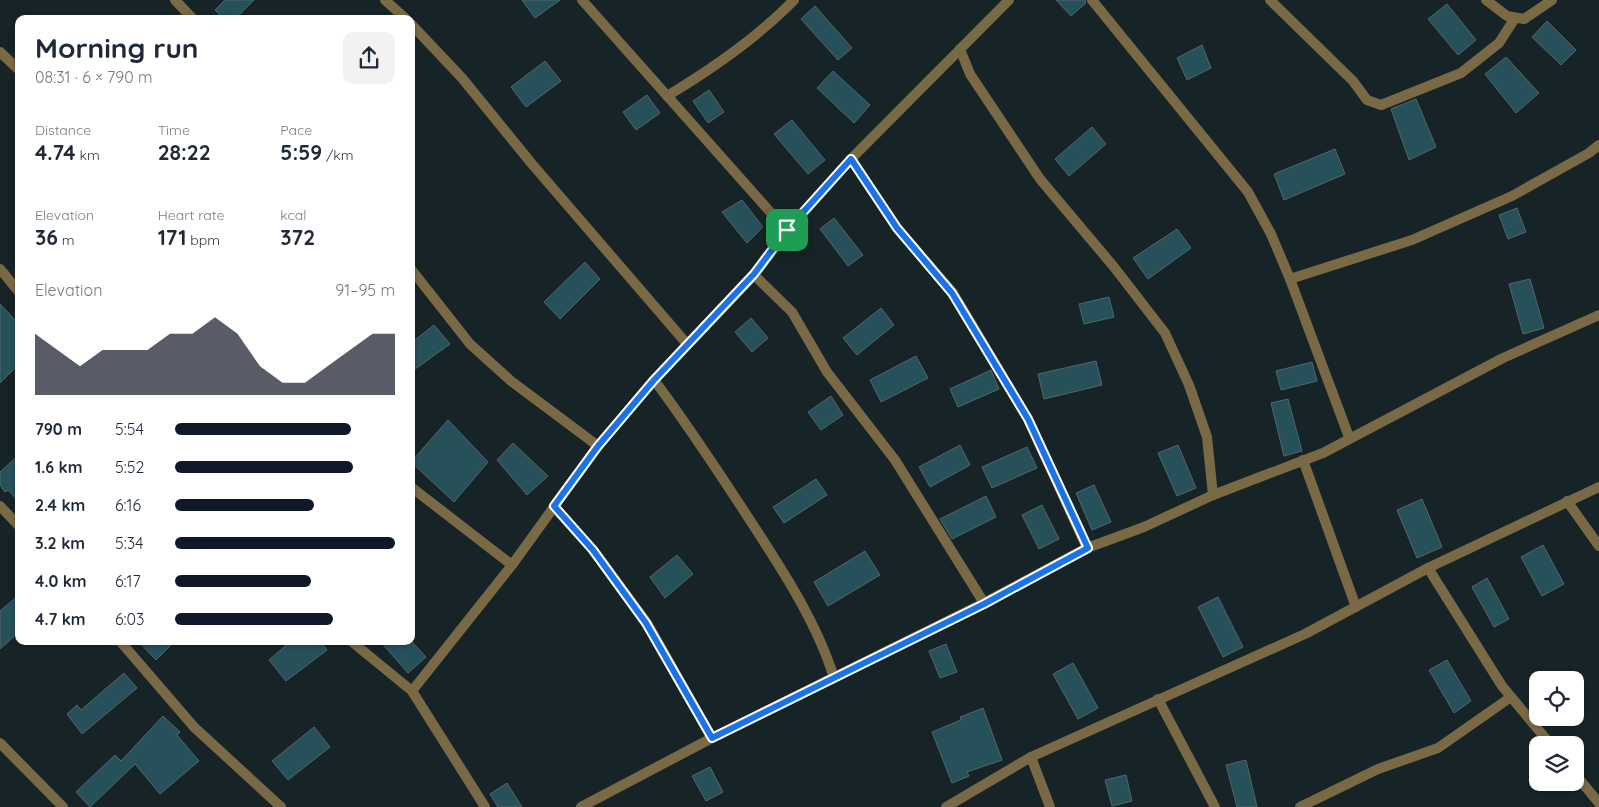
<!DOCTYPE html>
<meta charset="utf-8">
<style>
body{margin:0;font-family:Quicksand,sans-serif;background:#f2f2f3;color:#1f2937;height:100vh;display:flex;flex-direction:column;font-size:19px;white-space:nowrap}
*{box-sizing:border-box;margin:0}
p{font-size:16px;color:#747a83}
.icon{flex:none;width:28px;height:28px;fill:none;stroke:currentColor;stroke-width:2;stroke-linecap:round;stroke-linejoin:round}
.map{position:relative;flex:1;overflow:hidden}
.details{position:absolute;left:15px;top:15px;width:400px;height:630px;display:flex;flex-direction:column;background:#fff;border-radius:10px;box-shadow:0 1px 4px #0004}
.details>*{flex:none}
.buttons{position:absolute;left:1529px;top:671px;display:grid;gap:10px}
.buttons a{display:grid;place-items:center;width:55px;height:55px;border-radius:10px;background:#fff;box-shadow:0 1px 4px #0004;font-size:25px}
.pin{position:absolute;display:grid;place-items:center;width:42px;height:42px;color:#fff;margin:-21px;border-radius:10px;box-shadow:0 2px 8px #0006}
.round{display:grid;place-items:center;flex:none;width:52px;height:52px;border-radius:10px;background:#f2f2f3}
.head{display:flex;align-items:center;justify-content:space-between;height:85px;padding:0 20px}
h1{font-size:28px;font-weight:700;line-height:38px}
.figures{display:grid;grid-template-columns:repeat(3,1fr);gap:8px;height:85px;padding:5px 20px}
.figures div{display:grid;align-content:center}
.figures b{font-size:21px;font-weight:700}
.figures small{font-size:14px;font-weight:400}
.figures p{font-size:14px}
.chart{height:140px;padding:10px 20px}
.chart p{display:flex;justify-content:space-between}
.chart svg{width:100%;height:90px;margin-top:5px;fill:#111827;opacity:.7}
ul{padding:0 20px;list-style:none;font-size:16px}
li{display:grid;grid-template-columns:80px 60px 1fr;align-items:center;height:38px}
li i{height:12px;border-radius:6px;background:#111827}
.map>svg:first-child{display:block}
.building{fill:#26505a;stroke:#566568}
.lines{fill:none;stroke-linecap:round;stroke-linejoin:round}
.street{stroke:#796945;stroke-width:10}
.route-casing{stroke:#fff;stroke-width:10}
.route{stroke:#1a73e8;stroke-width:6}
</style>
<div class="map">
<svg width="1599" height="807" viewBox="0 0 1599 807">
<rect width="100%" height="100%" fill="#172427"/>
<g class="building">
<path d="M225,0H254L235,19H224L215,10Z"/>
<path d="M522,0H560L535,18Z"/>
<path d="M1056,0H1085L1086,3L1071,16Z"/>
<path d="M1447,4L1476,40L1458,55L1428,19Z"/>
<path d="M815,6L852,48L838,60L801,19Z"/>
<path d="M1547,21L1576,50L1561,65L1532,37Z"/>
<path d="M1202,45L1211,68L1187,80L1177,58Z"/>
<path d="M1506,57L1539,93L1516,113L1485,74Z"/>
<path d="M545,61L561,81L526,107L511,87Z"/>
<path d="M833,71L870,105L854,123L817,88Z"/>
<path d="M709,90L724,112L708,123L693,101Z"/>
<path d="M647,95L660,113L636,130L623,112Z"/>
<path d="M1416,99L1436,147L1409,160L1391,109Z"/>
<path d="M792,120L825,160L808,174L774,134Z"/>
<path d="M1092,127L1106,144L1069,176L1055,159Z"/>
<path d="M1335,149L1345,174L1284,200L1274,174Z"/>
<path d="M742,200L763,227L747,243L722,212Z"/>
<path d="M1517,208L1526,232L1508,239L1499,215Z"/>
<path d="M834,218L863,255L848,266L820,229Z"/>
<path d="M1177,229L1191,248L1148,279L1133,258Z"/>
<path d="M585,262L600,279L560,319L544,302Z"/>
<path d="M1530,279L1544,328L1523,334L1509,284Z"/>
<path d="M1109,297L1114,317L1084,324L1079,304Z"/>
<path d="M0,304L19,324V364L0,383Z"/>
<path d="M881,308L894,325L857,355L843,338Z"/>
<path d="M751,318L768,338L752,352L735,332Z"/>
<path d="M434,325L450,344L411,372V343Z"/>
<path d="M916,356L928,378L881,402L870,380Z"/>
<path d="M1096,361L1102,385L1044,399L1038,374Z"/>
<path d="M1312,362L1317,381L1281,390L1276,371Z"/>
<path d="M991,370L999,389L958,407L950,389Z"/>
<path d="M831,396L843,415L821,430L808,412Z"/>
<path d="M1288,399L1302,451L1284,456L1271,403Z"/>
<path d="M448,420L488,462L454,502L411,462Z"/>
<path d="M513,443L548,476L527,495L497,460Z"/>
<path d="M960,445L970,465L930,487L919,467Z"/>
<path d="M1178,445L1196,488L1177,496L1158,453Z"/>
<path d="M1027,447L1037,468L992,488L982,467Z"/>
<path d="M19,455V502L8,490L5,492L0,485V472Z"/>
<path d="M816,479L827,495L784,523L773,507Z"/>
<path d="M1094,485L1111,522L1092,530L1076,493Z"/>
<path d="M986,496L996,517L952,539L940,519Z"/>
<path d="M1422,499L1442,547L1417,558L1397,510Z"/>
<path d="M1042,505L1059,539L1039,549L1022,515Z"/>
<path d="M1543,545L1564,584L1542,596L1521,557Z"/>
<path d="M865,551L880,575L828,606L814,582Z"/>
<path d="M677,555L693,574L665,598L650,577Z"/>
<path d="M1487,578L1509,619L1494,627L1472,587Z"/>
<path d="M19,595V632L0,649V611Z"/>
<path d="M1218,597L1243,647L1223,657L1198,607Z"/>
<path d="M138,641H175L156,660Z"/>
<path d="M291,641H320L327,650L286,681L269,660Z"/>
<path d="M380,641H411L426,657L408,673Z"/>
<path d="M946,644L957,672L940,678L929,651Z"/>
<path d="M1447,660L1471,701L1454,713L1429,670Z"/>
<path d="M1073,663L1098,708L1078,719L1053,674Z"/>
<path d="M124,673L137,688L82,734L67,714L77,705L81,710Z"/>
<path d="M983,708L1002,760L967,772L969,776L952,783L932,732L961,720L960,717Z"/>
<path d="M163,716L180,732L177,735L199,761L160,794L135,764L90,807L76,792L115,755L121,761Z"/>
<path d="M314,727L330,747L288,780L272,761Z"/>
<path d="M1246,760L1257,807H1237L1226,765Z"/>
<path d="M710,767L723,792L706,801L692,776Z"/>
<path d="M1126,775L1132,801L1112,806L1105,780Z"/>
<path d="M507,783L522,807H498L490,794Z"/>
</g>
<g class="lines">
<g class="street">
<path d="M175,0L193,19"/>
<path d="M385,0L406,19"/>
<path d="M582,0L787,231"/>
<path d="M1092,0L1248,192L1271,234L1290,279"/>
<path d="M1270,0L1353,81L1367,100L1381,105L1461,73L1499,43L1515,18"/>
<path d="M1486,0L1507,16L1524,19L1552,0"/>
<path d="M411,24L462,78L532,164L687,344"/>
<path d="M960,49L970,74L1040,179L1114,267L1165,333L1189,385L1207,437L1213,495"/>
<path d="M0,52L19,70"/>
<path d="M667,96C712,69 757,38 794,0"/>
<path d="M851,159L897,228L953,293L1028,419L1087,548"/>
<path d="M0,269L19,292"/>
<path d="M411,269L470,344L511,381L598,446"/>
<path d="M754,275L792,312L827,372L895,460L984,603"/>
<path d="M654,380C686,422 715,467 744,511C777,562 816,619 834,678"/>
<path d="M1349,437L1290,279L1412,240L1512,196L1589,153L1599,145"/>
<path d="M1303,460L1356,607"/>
<path d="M411,487L512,565"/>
<path d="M1567,501L1599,546"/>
<path d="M0,506L19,526"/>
<path d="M554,507L593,550L647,623L712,738"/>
<path d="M1428,568L1502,686L1551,745"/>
<path d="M120,641L194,727L281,807"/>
<path d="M351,641L412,691L485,807"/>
<path d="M412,691L512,565L598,446L654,380L754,275L787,231L851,159L1009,0"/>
<path d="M1158,699L1215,807"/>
<path d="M0,743L63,807"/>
<path d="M1031,757L1050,807"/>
<path d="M1575,774L1599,803"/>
<path d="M581,807L712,738L984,603L1087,548L1144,527L1213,495L1323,453L1503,358L1599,315"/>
<path d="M946,807L1031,757L1305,634L1428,568L1599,487"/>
<path d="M1300,807L1378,769L1438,748L1511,697"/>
</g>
</g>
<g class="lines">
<defs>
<path id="route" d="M851,159L897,228L952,293L1028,419L1088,548L984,604L712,738L646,623L593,550L554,506L598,446L654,380L754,274L787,230Z"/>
</defs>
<use href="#route" class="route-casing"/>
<use href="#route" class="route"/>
</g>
</svg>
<div class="buttons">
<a><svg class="icon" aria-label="locate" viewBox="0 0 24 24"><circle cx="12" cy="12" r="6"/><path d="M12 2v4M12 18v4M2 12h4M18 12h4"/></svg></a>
<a><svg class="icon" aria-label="layers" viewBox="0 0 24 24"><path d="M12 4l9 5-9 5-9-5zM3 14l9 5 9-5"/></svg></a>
</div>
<div class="pin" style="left:787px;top:230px;background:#1e9e55"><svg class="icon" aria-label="arrive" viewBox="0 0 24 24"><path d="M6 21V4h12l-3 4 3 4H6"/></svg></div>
<section class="details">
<div class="head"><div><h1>Morning run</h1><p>08:31 · 6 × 790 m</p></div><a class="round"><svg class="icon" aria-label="share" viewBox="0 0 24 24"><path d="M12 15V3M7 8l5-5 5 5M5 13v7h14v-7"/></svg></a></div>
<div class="figures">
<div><p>Distance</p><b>4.74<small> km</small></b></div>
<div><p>Time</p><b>28:22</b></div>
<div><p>Pace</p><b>5:59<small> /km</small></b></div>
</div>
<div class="figures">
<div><p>Elevation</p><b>36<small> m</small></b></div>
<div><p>Heart rate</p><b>171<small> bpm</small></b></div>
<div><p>kcal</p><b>372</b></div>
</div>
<div class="chart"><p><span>Elevation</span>91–95 m</p>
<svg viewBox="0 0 160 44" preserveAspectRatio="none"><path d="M0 44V14L10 22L20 30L30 22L40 22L50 22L60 14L70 14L80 6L90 14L100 30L110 38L120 38L130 30L140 22L150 14L160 14V44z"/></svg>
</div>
<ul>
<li><b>790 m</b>5:54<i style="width:80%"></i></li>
<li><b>1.6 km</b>5:52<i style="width:81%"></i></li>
<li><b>2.4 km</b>6:16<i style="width:63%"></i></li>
<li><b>3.2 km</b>5:34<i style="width:100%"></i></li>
<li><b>4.0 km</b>6:17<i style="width:62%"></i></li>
<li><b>4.7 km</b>6:03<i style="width:72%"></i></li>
</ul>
</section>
</div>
